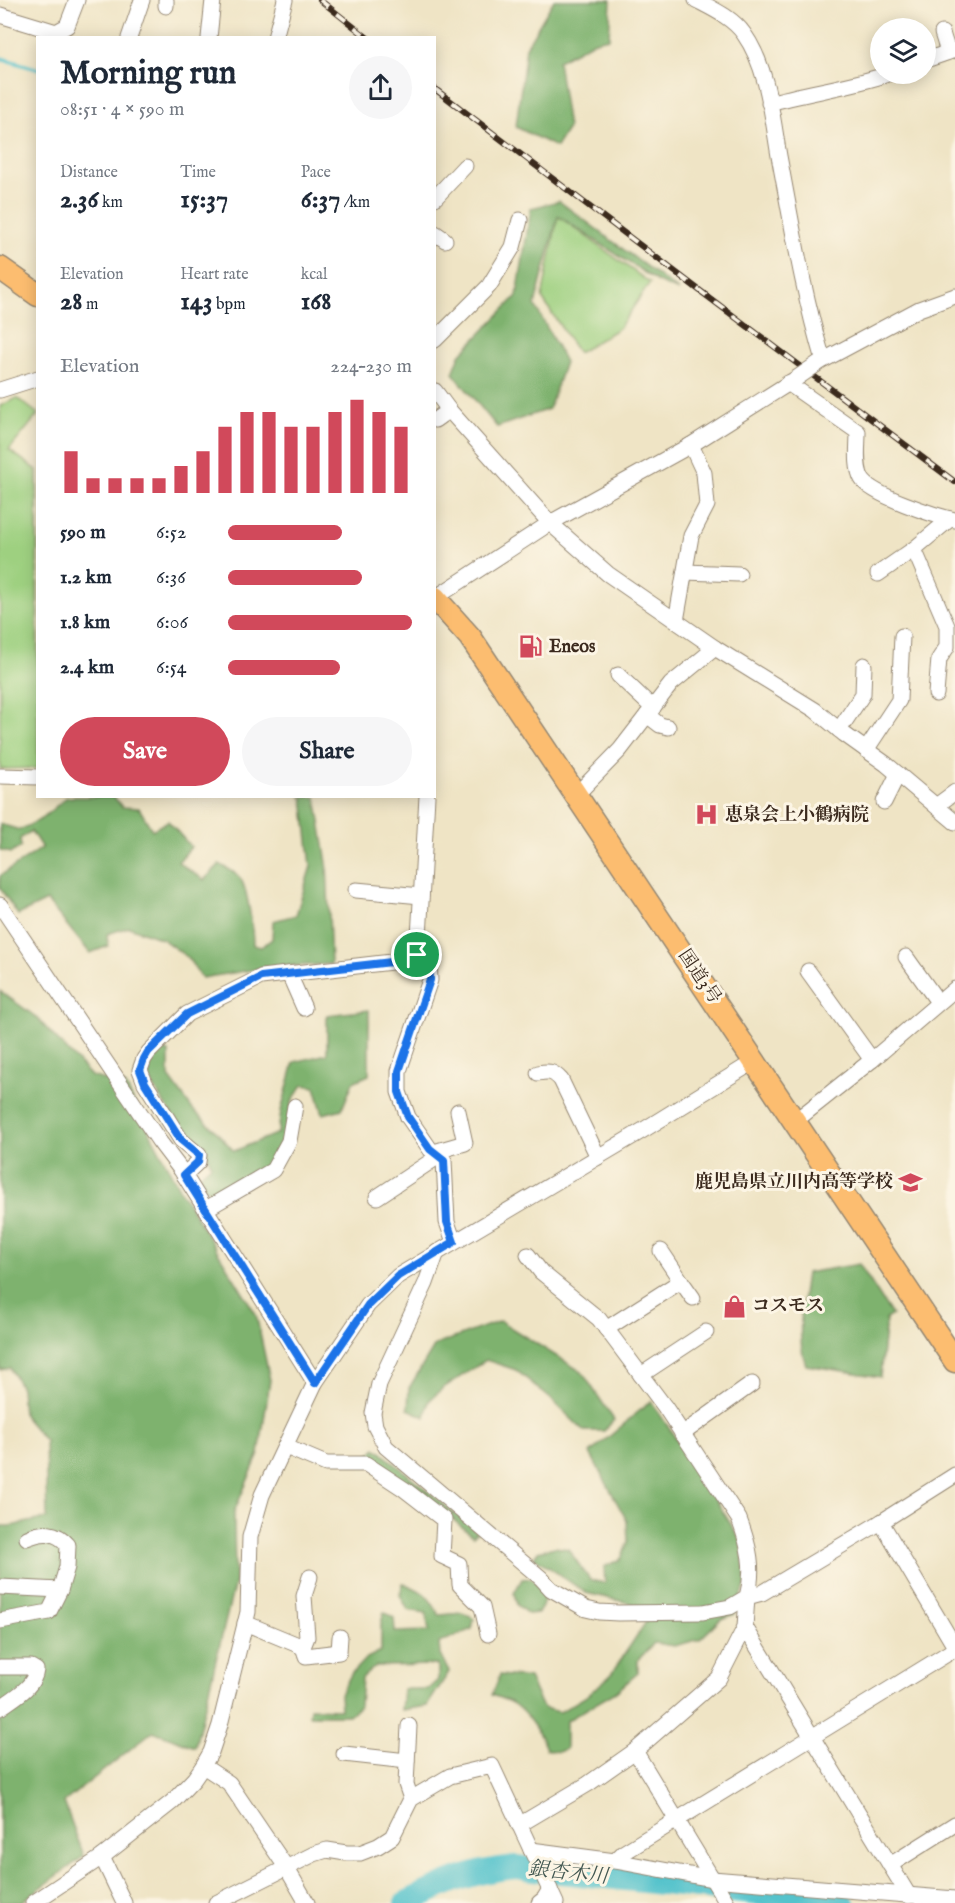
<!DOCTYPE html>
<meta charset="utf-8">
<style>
body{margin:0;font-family:"IM FELL English","Noto Serif JP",serif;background:#f6f6f7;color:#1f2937;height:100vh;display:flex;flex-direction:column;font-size:22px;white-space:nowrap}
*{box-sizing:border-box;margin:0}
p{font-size:20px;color:#747a83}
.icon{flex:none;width:33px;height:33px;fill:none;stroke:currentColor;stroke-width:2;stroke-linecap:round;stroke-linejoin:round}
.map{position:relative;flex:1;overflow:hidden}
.drawer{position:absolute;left:36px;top:36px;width:400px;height:762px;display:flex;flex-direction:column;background:#fff;border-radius:0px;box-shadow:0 3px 15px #0003}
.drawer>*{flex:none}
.tools{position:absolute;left:870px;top:18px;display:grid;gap:12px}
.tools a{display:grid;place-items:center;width:66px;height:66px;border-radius:50%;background:#fff;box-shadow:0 3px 15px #0003;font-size:30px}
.pin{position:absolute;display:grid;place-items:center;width:51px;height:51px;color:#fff;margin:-26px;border:3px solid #fff;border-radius:50%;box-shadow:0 2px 6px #0007}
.round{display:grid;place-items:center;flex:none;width:63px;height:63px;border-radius:32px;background:#f6f6f7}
.headline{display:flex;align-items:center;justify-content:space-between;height:102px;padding:0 24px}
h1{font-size:33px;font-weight:700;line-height:45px}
.stats{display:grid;grid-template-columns:repeat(3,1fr);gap:9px;height:102px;padding:6px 24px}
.stats div{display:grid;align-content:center}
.stats b{font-size:26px;font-weight:700}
.stats small{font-size:16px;font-weight:400}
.stats p{font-size:16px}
.chart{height:168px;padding:12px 24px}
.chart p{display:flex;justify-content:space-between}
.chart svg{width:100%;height:108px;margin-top:6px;stroke:#d1495b;stroke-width:6}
.button{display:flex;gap:12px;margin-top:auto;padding:12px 24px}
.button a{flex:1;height:69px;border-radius:36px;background:#d1495b;color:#fff;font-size:24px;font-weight:700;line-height:69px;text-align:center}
.button a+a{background:#f6f6f7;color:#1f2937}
ul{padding:0 24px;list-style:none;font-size:20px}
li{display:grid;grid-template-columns:96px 72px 1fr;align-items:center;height:45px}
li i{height:15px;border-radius:8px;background:#d1495b}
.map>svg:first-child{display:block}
.green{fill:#9ed080;stroke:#6c7d4f;stroke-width:1.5}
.forest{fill:#7eb26e;stroke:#5c6e46;stroke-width:1.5}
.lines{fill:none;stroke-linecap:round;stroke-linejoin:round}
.stream{stroke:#55c3cc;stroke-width:4}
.river{stroke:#55c3cc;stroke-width:24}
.minor-casing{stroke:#958772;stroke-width:17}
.highway-casing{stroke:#958772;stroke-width:25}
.minor{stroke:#fff;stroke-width:15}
.highway{stroke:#fcbd6f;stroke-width:22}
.rail-casing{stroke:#3b2a1e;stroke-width:6}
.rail{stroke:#fcf5e5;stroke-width:4;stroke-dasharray:11;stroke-linecap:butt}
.minor-bridge-casing{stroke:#958772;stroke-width:17;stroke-linecap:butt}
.minor-bridge{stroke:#fff;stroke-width:15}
.route-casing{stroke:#fff;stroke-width:12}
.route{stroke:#1a73e8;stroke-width:8}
.labels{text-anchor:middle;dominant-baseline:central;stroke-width:6;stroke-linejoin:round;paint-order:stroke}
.poi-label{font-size:18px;font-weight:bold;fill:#3b2a1e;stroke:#fcf5e5;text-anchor:start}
.street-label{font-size:18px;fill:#3b2a1e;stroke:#fcf5e5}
.water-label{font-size:20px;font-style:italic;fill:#435852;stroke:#fcf5e5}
</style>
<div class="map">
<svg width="955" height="1903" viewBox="0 0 955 1903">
<rect width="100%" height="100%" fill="#fcf5e5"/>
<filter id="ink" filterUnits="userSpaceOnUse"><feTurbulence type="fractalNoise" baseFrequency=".0167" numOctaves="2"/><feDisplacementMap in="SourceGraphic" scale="12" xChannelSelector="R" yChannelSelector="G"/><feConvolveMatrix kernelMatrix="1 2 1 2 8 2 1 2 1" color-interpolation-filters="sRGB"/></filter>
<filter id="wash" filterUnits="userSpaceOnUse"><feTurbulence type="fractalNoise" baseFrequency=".008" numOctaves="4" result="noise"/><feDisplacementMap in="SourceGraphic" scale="24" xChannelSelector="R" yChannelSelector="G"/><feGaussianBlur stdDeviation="1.35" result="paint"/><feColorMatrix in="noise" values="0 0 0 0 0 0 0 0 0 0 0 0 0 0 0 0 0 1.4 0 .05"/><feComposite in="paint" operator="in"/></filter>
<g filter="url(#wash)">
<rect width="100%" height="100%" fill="#efe4c5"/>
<g class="green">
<path d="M558,216L650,283L619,328L578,353L542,298Z"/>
<path d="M17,398L37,413V416L9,450L37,470L38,768L0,769V406Z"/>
</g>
<g class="forest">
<path d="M554,0H611L609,38L595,41L558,61L568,128L556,147L516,127L526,47Z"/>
<path d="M559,201L679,291L660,283L558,216L535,305L565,362L549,409L497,427L453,373L460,355L517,296L531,208Z"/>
<path d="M67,797H114L122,807L139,808L152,830L168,821L191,847L178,862L204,880L220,864C226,868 235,872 240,878C248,889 253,930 253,945L261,947L272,939L273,921L296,915L311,866L303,798L300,797H316L327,863L331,964L270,967L202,978L187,957L162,939L129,927L107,934L108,946L90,953L47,901L18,915L0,888V876L42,848L31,831L20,839L21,847L11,853L0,850V824L20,830L41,819Z"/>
<path d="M0,991L36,1017L91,1076L126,1086L181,1192L256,1314L270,1380L259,1454L234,1512L235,1582L195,1747L153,1731L64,1802L84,1856L20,1903H0V1526H11L47,1518L45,1441L23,1415L21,1388L10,1368L0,1370Z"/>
<path d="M369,1010V1075L353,1082L342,1109L323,1114L315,1087L303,1085L293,1099L284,1136L269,1166L213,1197L197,1177L211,1165C204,1141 189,1135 174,1117C164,1105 156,1090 148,1077L151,1062L159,1049L169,1052V1077L193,1110L214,1129L234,1151L278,1133L281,1111L294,1062L327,1054V1015Z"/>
<path d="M859,1264L892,1315L886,1319L880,1377L806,1365C796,1339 802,1301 806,1273Z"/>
<path d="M500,1321L582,1372L614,1420L604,1431H584L552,1400L516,1370L486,1360L443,1388L429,1401L425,1417L408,1409L409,1388L435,1345Z"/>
<path d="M651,1401L708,1487L741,1541L746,1584L735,1614L721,1619L700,1639L674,1646L654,1643L638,1660V1673L616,1692L566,1721V1749L558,1752L546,1749C540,1733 528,1715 515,1705C509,1700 499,1698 492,1695L500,1675L529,1678L543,1708L560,1712L585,1697L610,1676L646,1622L638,1605L586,1593L534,1557L538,1551L555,1547L568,1549L590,1580L605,1583L604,1567L621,1559L628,1541L627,1521L590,1453Z"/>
<path d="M376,1448L477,1532L473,1536L433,1503L366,1458Z"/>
<path d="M531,1578C544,1588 549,1599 538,1613L528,1614L517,1605L514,1593L522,1579Z"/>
<path d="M403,1583C425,1592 428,1594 439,1615L463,1613L474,1619L472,1629L439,1643L440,1655L449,1672L427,1706L401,1710L403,1689H428L438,1680V1665L376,1666L362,1678L360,1705L349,1715H309L310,1708L341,1709L340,1694L352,1673L365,1659L381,1651V1623L384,1612L394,1618L395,1632L429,1631L426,1613L408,1610L400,1595Z"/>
</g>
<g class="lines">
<path class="stream" d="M0,58L38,69"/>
<path class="river" d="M406,1903C445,1883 471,1871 516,1867L843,1903"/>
</g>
</g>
<g filter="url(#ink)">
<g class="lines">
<defs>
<g id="minor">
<path d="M696,0C713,9 733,18 744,34C768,68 772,116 779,156C792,224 803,293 823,360"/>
<path d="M166,6V0"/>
<path d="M0,15L56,32L67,26L77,0"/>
<path d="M942,33L948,52"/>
<path d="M129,38L142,0"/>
<path d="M209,38L213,0"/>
<path d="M275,38L285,0"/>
<path d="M926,60L955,50"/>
<path d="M769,103C808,92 850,87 888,74"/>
<path d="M435,198L465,166"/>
<path d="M435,233L445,240"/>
<path d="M435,340L489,286L513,247L520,220"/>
<path d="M820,362L919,309L955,296"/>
<path d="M788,383L858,432C858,446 855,467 862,479C871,495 936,516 955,520"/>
<path d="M0,390L38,378"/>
<path d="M435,391L449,410L550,523L608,574L715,648L671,684L620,750L577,794"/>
<path d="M435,420L449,410"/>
<path d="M914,549L947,626V647L939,659L936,694"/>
<path d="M685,572L739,574"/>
<path d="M878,574L914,549L950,519"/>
<path d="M435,598L550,523L691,445L797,378"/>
<path d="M676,621L691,536L707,505L704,473L691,445"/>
<path d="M715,648L815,710L844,734L886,764L955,822"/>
<path d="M618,675L653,708"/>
<path d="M647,715L660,725L668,727"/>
<path d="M839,730L863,694L864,665"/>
<path d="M866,750L899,700L902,636"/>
<path d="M0,776L38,777"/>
<path d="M884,802L898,774"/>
<path d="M936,806L955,792"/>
<path d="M356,890L421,896"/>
<path d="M0,905L159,1141L181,1170L315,1383"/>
<path d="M418,955L429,960L430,980L399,1071V1092L408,1117L430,1149L444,1160L447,1222L454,1242"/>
<path d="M906,957L938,1002"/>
<path d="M808,971L872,1060"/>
<path d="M289,974L304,1008"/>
<path d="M538,1073C549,1071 553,1071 561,1080L598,1157"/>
<path d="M794,1122L872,1060L955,989"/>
<path d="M434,1152L465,1143L458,1111"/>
<path d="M184,1175L198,1162L199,1155L181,1140L145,1083L140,1070L144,1059L149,1052L187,1014L261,977L409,960L418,955L427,796"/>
<path d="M377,1197L439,1156"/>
<path d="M206,1209L273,1170L289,1141L295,1106"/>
<path d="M661,1251L681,1281"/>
<path d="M437,1252L426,1283L379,1384L373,1413L375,1426L386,1447L541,1578L551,1589L586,1609L599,1612L618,1613L703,1612L730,1607L747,1597C755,1569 749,1545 739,1519L665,1407L599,1319L541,1272L528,1255"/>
<path d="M606,1329L681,1281L693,1298"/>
<path d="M641,1375L706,1332"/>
<path d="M682,1434L752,1384"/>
<path d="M286,1447L326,1464H366L404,1489L444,1520L442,1556L459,1564L460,1585L482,1607L488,1634"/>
<path d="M881,1522L955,1647"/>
<path d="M27,1538C43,1531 56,1531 68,1545L67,1567L60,1590"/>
<path d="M0,1587L60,1590L49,1612L0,1621"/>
<path d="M245,1623L303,1647L306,1656L339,1652L340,1637"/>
<path d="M745,1627L909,1896"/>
<path d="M303,1647L307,1637L304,1596L310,1577"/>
<path d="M0,1667H31L36,1670C34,1688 13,1698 0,1708"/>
<path d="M409,1726L406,1784L411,1799"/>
<path d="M635,1751L727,1903"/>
<path d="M344,1754L407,1761"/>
<path d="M203,1766L229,1783L286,1867L307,1903"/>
<path d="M519,1825L588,1784L635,1751L719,1678L745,1627L747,1597L762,1593L881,1522L955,1475"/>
<path d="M531,1850L615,1861L712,1879L955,1899"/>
<path d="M102,1857L124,1903"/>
<path d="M615,1861L623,1853L955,1649"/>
<path d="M890,1865L955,1824"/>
<path d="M33,1903L102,1857L172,1802L194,1779L203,1766L211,1752L220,1725L248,1612L250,1537L262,1495L315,1383L368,1305L398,1276L645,1129L755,1061"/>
<path d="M216,1903L314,1854L327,1850L346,1853H360L378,1846L392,1837L411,1799L450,1776L492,1766L556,1903"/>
<path d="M539,1903L544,1899L550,1889"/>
</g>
<g id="highway">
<path d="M0,268L38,295"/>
<path d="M435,598L470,637L955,1361"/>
</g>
</defs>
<use href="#minor" class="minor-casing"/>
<use href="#highway" class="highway-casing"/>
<use href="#minor" class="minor"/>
<use href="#highway" class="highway"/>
<defs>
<g id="rail">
<path d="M320,0L368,38"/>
<path d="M435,89L703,293L955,482"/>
</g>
</defs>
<use href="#rail" class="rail-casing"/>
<use href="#rail" class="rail"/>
<defs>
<path id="minor-bridge" d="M797,378L820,362"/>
</defs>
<use href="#minor-bridge" class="minor-bridge-casing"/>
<use href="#minor-bridge" class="minor-bridge"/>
</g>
</g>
<g class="lines" filter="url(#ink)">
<defs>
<path id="route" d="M417,955L429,960L430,980L399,1071V1092L408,1117L430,1149L444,1160L447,1222L454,1242L398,1276L368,1305L315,1383L184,1175L198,1162L199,1155L181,1140L145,1083L140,1070L144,1059L148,1052L187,1014L261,977L409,960Z"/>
</defs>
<use href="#route" class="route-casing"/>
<use href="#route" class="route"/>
</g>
<defs>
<symbol id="fuel-bare" viewBox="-9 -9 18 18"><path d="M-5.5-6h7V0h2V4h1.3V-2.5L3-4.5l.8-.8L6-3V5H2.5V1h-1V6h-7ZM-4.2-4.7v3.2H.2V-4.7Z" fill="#d1495b" stroke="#fcf5e5" stroke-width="2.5" paint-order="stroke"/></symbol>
<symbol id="hospital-bare" viewBox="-9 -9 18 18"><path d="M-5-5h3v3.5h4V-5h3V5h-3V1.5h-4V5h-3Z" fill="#d1495b" stroke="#fcf5e5" stroke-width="2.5" paint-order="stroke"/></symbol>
<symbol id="school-bare" viewBox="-9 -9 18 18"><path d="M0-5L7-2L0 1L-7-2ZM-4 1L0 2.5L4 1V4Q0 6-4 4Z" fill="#d1495b" stroke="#fcf5e5" stroke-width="2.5" paint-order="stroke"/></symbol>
<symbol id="shop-bare" viewBox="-9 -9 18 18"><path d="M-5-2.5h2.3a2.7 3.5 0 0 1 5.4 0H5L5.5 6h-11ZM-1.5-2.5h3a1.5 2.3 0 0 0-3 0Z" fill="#d1495b" stroke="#fcf5e5" stroke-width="2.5" paint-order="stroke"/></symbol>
</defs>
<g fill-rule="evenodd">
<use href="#fuel-bare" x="514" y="630" width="33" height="33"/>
<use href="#hospital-bare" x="690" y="798" width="33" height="33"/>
<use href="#school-bare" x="894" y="1166" width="33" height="33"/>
<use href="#shop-bare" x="718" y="1290" width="33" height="33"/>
</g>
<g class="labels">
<g class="poi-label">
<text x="549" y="647">Eneos</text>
<text x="725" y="815">恵泉会上小鶴病院</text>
<text x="893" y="1182" text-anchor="end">鹿児島県立川内高等学校</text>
<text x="752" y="1306">コスモス</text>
</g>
<g class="street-label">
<text transform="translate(699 977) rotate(56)">国道3号</text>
</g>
<g class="water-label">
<text transform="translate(568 1873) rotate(6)">銀杏木川</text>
</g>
</g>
</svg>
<div class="tools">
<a><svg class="icon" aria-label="layers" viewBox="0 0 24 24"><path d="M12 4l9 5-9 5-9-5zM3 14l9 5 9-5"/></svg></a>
</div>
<div class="pin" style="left:417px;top:955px;background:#1e9e55"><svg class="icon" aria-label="arrive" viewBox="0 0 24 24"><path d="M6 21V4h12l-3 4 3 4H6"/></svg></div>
<section class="drawer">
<div class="headline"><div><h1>Morning run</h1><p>08:51 · 4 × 590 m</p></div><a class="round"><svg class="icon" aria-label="share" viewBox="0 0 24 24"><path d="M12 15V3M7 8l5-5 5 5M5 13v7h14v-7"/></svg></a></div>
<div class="stats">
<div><p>Distance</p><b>2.36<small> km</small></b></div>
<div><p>Time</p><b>15:37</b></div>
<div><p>Pace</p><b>6:37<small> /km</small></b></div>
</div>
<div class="stats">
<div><p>Elevation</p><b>28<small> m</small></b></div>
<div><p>Heart rate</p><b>143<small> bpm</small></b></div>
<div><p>kcal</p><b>168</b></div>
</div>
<div class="chart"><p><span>Elevation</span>224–230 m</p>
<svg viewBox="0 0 160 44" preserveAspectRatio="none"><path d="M5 44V27M15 44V38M25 44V38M35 44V38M45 44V38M55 44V33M65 44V27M75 44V17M85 44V11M95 44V11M105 44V17M115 44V17M125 44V11M135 44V6M145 44V11M155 44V17"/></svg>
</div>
<ul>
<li><b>590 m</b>6:52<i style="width:62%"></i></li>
<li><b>1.2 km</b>6:36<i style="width:73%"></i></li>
<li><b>1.8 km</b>6:06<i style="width:100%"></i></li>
<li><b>2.4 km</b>6:54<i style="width:61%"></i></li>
</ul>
<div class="button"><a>Save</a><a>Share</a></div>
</section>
</div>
